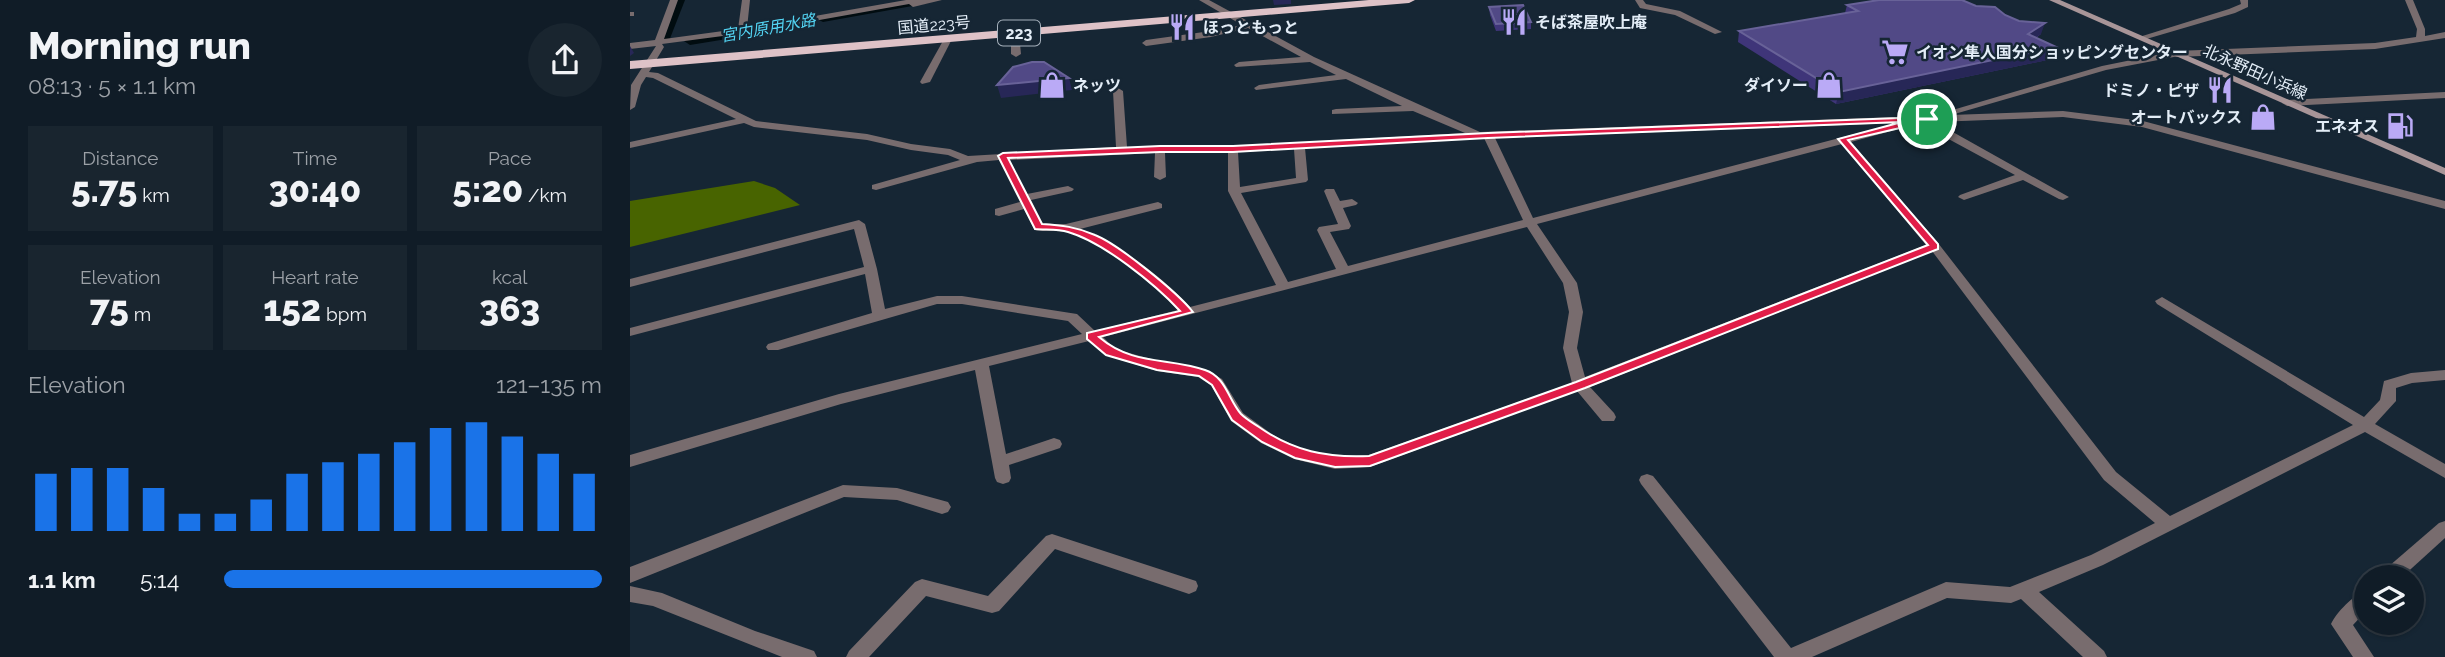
<!DOCTYPE html>
<meta charset="utf-8">
<style>
body{margin:0;font-family:Raleway,"Noto Sans JP",sans-serif;background:#19252f;color:#f1f3f6;height:100vh;display:flex;flex-direction:column;font-size:26px;white-space:nowrap}
*{box-sizing:border-box;margin:0}
p{font-size:23px;color:#9ca1a7}
.icon{flex:none;width:38px;height:38px;fill:none;stroke:currentColor;stroke-width:2;stroke-linecap:round;stroke-linejoin:round}
.map{position:relative;flex:1;overflow:hidden}
.details{display:flex;flex-direction:column;background:#101c27;width:630px}
.details>*{flex:none}
.controls{position:absolute;left:1724px;top:565px;display:grid;gap:14px}
.controls a{display:grid;place-items:center;width:70px;height:70px;border-radius:50%;background:#101c27;box-shadow:0 2px 5px #0004,0 0 0 2px #303a44;font-size:35px}
.pin{position:absolute;display:grid;place-items:center;width:60px;height:60px;color:#fff;margin:-30px;border:4px solid #fff;border-radius:50%;box-shadow:0 2px 7px #0007}
.round{display:grid;place-items:center;flex:none;width:74px;height:74px;border-radius:37px;background:#19252f}
.summary{display:flex;align-items:center;justify-content:space-between;height:119px;padding:0 28px}
h1{font-size:38px;font-weight:800;line-height:52px}
.metrics{display:grid;grid-template-columns:repeat(3,1fr);gap:10px;height:119px;padding:7px 28px}
.metrics div{display:grid;align-content:center;border-radius:0px;background:#19252f;text-align:center}
.metrics b{font-size:35px;font-weight:800}
.metrics small{font-size:19px;font-weight:400}
.metrics p{font-size:19px}
.chart{height:196px;padding:14px 28px}
.chart p{display:flex;justify-content:space-between}
.chart svg{width:100%;height:126px;margin-top:7px;stroke:#1a73e8;stroke-width:6}
ul{padding:0 28px;list-style:none;font-size:23px}
li{display:grid;grid-template-columns:112px 84px 1fr;align-items:center;height:52px}
li i{height:18px;border-radius:9px;background:#1a73e8}
main{display:flex;flex:1;min-height:0}
.map>svg:first-child{display:block}
.forest{fill:#486400}
.lines{fill:none;stroke-linecap:round;stroke-linejoin:round}
.canal{fill:#010c10;fill-rule:evenodd}
.minor{fill:#786c6e;fill-rule:evenodd}
.tertiary{fill:#786c6e;fill-rule:evenodd}
.secondary{fill:#a89598;fill-rule:evenodd}
.trunk{fill:#dec2c7;fill-rule:evenodd}
.wall{fill:#3f3579}
.shaded-wall{fill:#272757}
.building{fill:#514986;stroke:#686298;stroke-width:2}
.route{fill:#e11d48;stroke:#fff;stroke-width:2;fill-rule:evenodd}
.labels{text-anchor:middle;dominant-baseline:central;stroke-width:5;stroke-linejoin:round;paint-order:stroke}
.far-poi-label{font-size:16px;font-weight:bold;fill:#e3edf7;stroke:#162634;text-anchor:start}
.far-street-label{font-size:16px;fill:#e3edf7;stroke:#162634}
.far-water-label{font-size:16px;font-style:italic;fill:#53d4f3;stroke:#162634}
.shield{fill:#162634;stroke:#a6b1bc;stroke-width:2}
.shield-label{font-size:16px;font-weight:bold;fill:#e3edf7}
</style>
<main>
<section class="details">
<div class="summary"><div><h1>Morning run</h1><p>08:13 · 5 × 1.1 km</p></div><a class="round"><svg class="icon" aria-label="share" viewBox="0 0 24 24"><path d="M12 15V3M7 8l5-5 5 5M5 13v7h14v-7"/></svg></a></div>
<div class="metrics">
<div><p>Distance</p><b>5.75<small> km</small></b></div>
<div><p>Time</p><b>30:40</b></div>
<div><p>Pace</p><b>5:20<small> /km</small></b></div>
</div>
<div class="metrics">
<div><p>Elevation</p><b>75<small> m</small></b></div>
<div><p>Heart rate</p><b>152<small> bpm</small></b></div>
<div><p>kcal</p><b>363</b></div>
</div>
<div class="chart"><p><span>Elevation</span>121–135 m</p>
<svg viewBox="0 0 160 44" preserveAspectRatio="none"><path d="M5 44V24M15 44V22M25 44V22M35 44V29M45 44V38M55 44V38M65 44V33M75 44V24M85 44V20M95 44V17M105 44V13M115 44V8M125 44V6M135 44V11M145 44V17M155 44V24"/></svg>
</div>
<ul>
<li><b>1.1 km</b>5:14<i style="width:100%"></i></li>
</ul>
</section>
<div class="map">
<svg width="1815" height="657" viewBox="0 0 1815 657">
<rect width="100%" height="100%" fill="#162634"/>
<path class="forest" d="M124,181L145,188L170,205L0,247V201Z"/>
<g class="lines">
<g class="canal">
<path d="M43,0H55L39,41L29,44L27,41Z"/>
<path d="M280,0H305L299,3L193,22L187,19L193,16Z"/>
<path d="M105,30L109,31V37L60,45L54,41L60,37Z"/>
</g>
<g class="minor">
<path d="M40,0H48L34,39L108,29L112,0H120L117,28L276,0H312L283,7L279,4L117,33L112,38L108,34L32,44L34,47L19,72L28,73L126,121L237,134L281,144L320,149L338,156L486,147L483,91L488,88L493,91L497,147L603,146L835,133L783,111L702,114V110L706,109L772,106L716,79L626,90L624,88L629,85L706,75L680,62L606,67L604,65L609,62L671,57L618,28L581,37L516,46L512,43L516,40L581,31L612,25L569,0H579L684,57L850,132L1433,111L1513,121L1815,201V209L1512,127L1433,117L1305,122L1439,197L1433,200L1429,199L1393,180L1334,200L1328,197L1330,195L1385,175L1300,129L1294,122L1269,123L1273,126L1272,128L1221,142L1308,243L1486,472L1540,516L1723,425L1527,304L1525,301L1532,297L1734,417L1750,400L1754,381L1781,373L1815,370V380L1782,383L1766,388V401L1745,424L1815,464V478L1735,432L1473,565L1409,592L1474,651L1477,657H1453L1391,599L1381,603L1317,598L1182,657H1144L1011,484L1009,480L1011,476L1017,474L1023,476L1161,648L1316,582L1380,587L1461,555L1525,523L1474,480L1302,251L960,387L984,413L986,417L984,421H972L947,391L740,467L705,469L664,459L631,443L601,421L581,385L568,377L527,371L475,355L459,341L359,366L376,454L424,438L430,440L432,444L430,448L379,465L381,478L379,482L373,484L367,482L365,478L345,370L211,404L0,467V455L209,394L452,334L438,321L332,304H307L148,350H138L136,347L138,344L242,313L235,274L0,336V328L234,267L224,229L0,287V279L229,220L235,224L247,269L255,309L307,296H332L447,314L465,331L548,310C525,284 470,241 437,232C427,230 415,232 405,230L394,209L369,216L365,215V209L390,202L369,160L347,162L246,190L242,189V185L330,160L318,155L281,150L237,140L124,127L114,123L0,148V142L106,119L23,78L16,77L11,85L5,107L0,110L1,85L26,46L0,49V43L25,40ZM1267,123L903,218L865,138ZM854,138L893,220L718,266L700,232L719,229L721,226L713,208L726,205L728,203L722,199L710,201L704,189H696L694,191L708,224L689,227L687,230L706,269L658,282L611,193L676,182L678,180L675,148ZM1212,144L1296,245L955,377L947,348L953,312L947,283L907,224ZM664,149L666,178L610,187L608,152ZM598,152V191L646,285L560,307C535,279 485,241 450,229L532,208V204L528,202L436,224H413L401,200L442,191L444,189L438,186L397,194L379,160L525,153L524,177L530,180L536,177L535,153ZM897,227L933,283L939,312L933,348L942,383L739,455L705,457L674,450L643,435L613,413L592,379L577,370L528,361L485,349L473,337Z"/>
<path d="M1005,0H1013L1016,4L1050,11L1092,32L1085,34L1045,15L1010,8Z"/>
<path d="M1610,0H1618V7L1605,13L1513,40L1506,38L1599,9L1611,4Z"/>
<path d="M1775,0H1783L1795,29V36L1815,32V38L1745,49L1546,57L1541,54L1546,51L1745,43L1786,37L1787,29Z"/>
<rect x="0" y="12" width="4" height="4"/>
<path d="M385,30L389,33L391,54L386,57L381,54V33Z"/>
<path d="M318,36L322,39L300,82L292,84L290,82L314,39Z"/>
<path d="M1815,92V98L1657,106L1652,103L1657,100Z"/>
<path d="M213,485L267,488L318,502L321,507L318,512L312,514L267,500L214,497L0,583V567Z"/>
<path d="M1815,521V538L1771,578H1749L1751,573L1809,523Z"/>
<path d="M422,534L566,581L568,586L566,591L559,594L425,549L369,611L362,613L296,596L239,657H216L219,651L285,582L292,579L358,596L416,536Z"/>
<path d="M0,586L32,593L125,631L184,651L187,657H152L23,606L0,602Z"/>
<path d="M1736,591V611L1723,625L1744,657H1723L1701,624C1707,612 1723,595 1736,591Z"/>
</g>
<path class="tertiary" d="M1546,51L1549,52V56L1476,70L1297,122L1292,119L1472,66Z"/>
<path class="secondary" d="M1419,0H1430L1815,168V175Z"/>
<path class="trunk" d="M739,0H785L779,3L0,69V61Z"/>
</g>
<g class="wall">
<path d="M1217,5L1346,6L1375,15L1411,34L1406,38L1422,59L1206,104L1108,42L1109,31L1215,13Z"/>
<path d="M859,7L901,22V29L866,31L860,15Z"/>
</g>
<g class="shaded-wall">
<path d="M643,0H661V4L644,5Z"/>
<path d="M1415,23L1411,34L1394,45L1398,34Z"/>
<path d="M0,46L4,53L0,56Z"/>
<path d="M1426,47L1422,59L1206,104L1209,92Z"/>
<path d="M439,78L442,90L371,98L367,85Z"/>
</g>
<g class="building">
<path d="M1249,0H1332L1346,6L1365,7L1375,15L1389,21L1415,23L1398,34L1426,47L1209,92L1109,31L1228,11L1217,5Z"/>
<path d="M893,5L901,22L866,24L859,7Z"/>
<path d="M402,62H414L439,78L367,85L383,67Z"/>
</g>
<path class="route" d="M1297,117L1300,121L1218,140L1308,244V249L955,388L740,466L705,467L665,458L632,442L602,420L582,385L569,376L527,370L476,355L457,339V333L550,311C525,284 473,242 438,232C428,229 416,230 405,229L368,156L373,153L530,146H603L858,133ZM1272,122L1208,139L1298,245L946,382L739,456C697,458 663,451 629,427C623,423 616,419 611,414C598,399 596,377 575,370C538,357 503,366 469,337L563,312C547,292 488,244 465,235C447,227 431,225 412,224L378,158L530,152H603L858,138Z"/>
<defs>
<symbol id="restaurant-bare" viewBox="-9 -9 18 18"><path d="M-5-6h1v4h1v-4h1v4h1v-4h1v5L-1.5 .5V6h-2V.5L-5-1ZM5-6V6H3V1.5H1.5Q1.5-4 5-6Z" fill="#baaaf6" stroke="#162634" stroke-width="2.5" paint-order="stroke"/></symbol>
<symbol id="supermarket-bare" viewBox="-9 -9 18 18"><path d="M-6-5.5h2.5l.6 2H6L4.5 2H-2.5L-4.4-4H-6ZM-1.5 3.2a1.3 1.3 0 1 0 .1 0ZM3 3.2a1.3 1.3 0 1 0 .1 0Z" fill="#baaaf6" stroke="#162634" stroke-width="2.5" paint-order="stroke"/></symbol>
<symbol id="shop-bare" viewBox="-9 -9 18 18"><path d="M-5-2.5h2.3a2.7 3.5 0 0 1 5.4 0H5L5.5 6h-11ZM-1.5-2.5h3a1.5 2.3 0 0 0-3 0Z" fill="#baaaf6" stroke="#162634" stroke-width="2.5" paint-order="stroke"/></symbol>
<symbol id="fuel-bare" viewBox="-9 -9 18 18"><path d="M-5.5-6h7V0h2V4h1.3V-2.5L3-4.5l.8-.8L6-3V5H2.5V1h-1V6h-7ZM-4.2-4.7v3.2H.2V-4.7Z" fill="#baaaf6" stroke="#162634" stroke-width="2.5" paint-order="stroke"/></symbol>
</defs>
<g fill-rule="evenodd">
<use href="#restaurant-bare" x="865" y="3" width="38" height="38"/>
<use href="#restaurant-bare" x="533" y="8" width="38" height="38"/>
<use href="#supermarket-bare" x="1246" y="33" width="38" height="38"/>
<use href="#shop-bare" x="403" y="66" width="38" height="38"/>
<use href="#shop-bare" x="1180" y="66" width="38" height="38"/>
<use href="#restaurant-bare" x="1571" y="71" width="38" height="38"/>
<use href="#shop-bare" x="1614" y="98" width="38" height="38"/>
<use href="#fuel-bare" x="1751" y="107" width="38" height="38"/>
</g>
<g class="labels">
<g class="far-poi-label">
<text x="905" y="22">そば茶屋吹上庵</text>
<text x="573" y="27">ほっともっと</text>
<text x="1286" y="52">イオン隼人国分ショッピングセンター</text>
<text x="443" y="85">ネッツ</text>
<text x="1178" y="85" text-anchor="end">ダイソー</text>
<text x="1569" y="90" text-anchor="end">ドミノ・ピザ</text>
<text x="1612" y="117" text-anchor="end">オートバックス</text>
<text x="1749" y="126" text-anchor="end">エネオス</text>
</g>
<g class="far-street-label">
<text transform="translate(304 25) rotate(-5)">国道223号</text>
<text transform="translate(1625 72) rotate(24)">北永野田小浜線</text>
</g>
<g class="far-water-label">
<text transform="translate(138 28) rotate(-10)">宮内原用水路</text>
</g>
<rect class="shield" x="368" y="20.5" width="42" height="25" rx="5"/>
<g class="shield-label">
<text x="389" y="33">223</text>
</g>
</g>
</svg>
<div class="controls">
<a><svg class="icon" aria-label="layers" viewBox="0 0 24 24"><path d="M12 4l9 5-9 5-9-5zM3 14l9 5 9-5"/></svg></a>
</div>
<div class="pin" style="left:1297px;top:119px;background:#1e9e55"><svg class="icon" aria-label="arrive" viewBox="0 0 24 24"><path d="M6 21V4h12l-3 4 3 4H6"/></svg></div>
</div>
</main>
